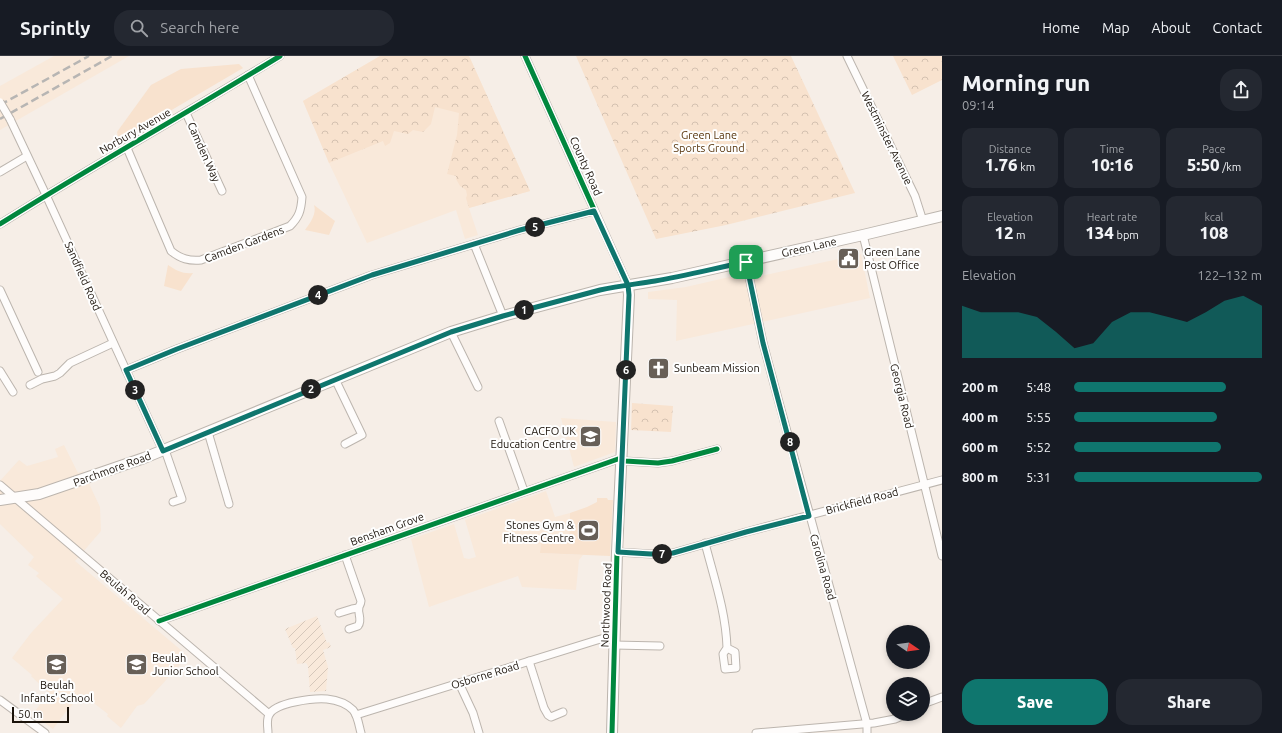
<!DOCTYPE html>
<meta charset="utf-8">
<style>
body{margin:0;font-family:Ubuntu,sans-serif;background:#242831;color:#f1f3f6;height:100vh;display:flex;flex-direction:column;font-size:15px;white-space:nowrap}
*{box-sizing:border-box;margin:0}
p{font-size:13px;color:#9ea1a6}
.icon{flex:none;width:22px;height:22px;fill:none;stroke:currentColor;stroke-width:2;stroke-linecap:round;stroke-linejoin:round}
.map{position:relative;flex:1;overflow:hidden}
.details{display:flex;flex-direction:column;background:#171b24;width:340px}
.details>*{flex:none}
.needle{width:26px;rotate:103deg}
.fabs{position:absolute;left:886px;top:569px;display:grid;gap:8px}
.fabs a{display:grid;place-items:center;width:44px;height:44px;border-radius:50%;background:#171b24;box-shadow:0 2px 6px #0003;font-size:20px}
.scale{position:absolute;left:12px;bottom:10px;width:57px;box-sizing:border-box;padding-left:4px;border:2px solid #1a120a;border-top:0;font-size:11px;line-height:14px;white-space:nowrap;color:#1a120a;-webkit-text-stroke:3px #fefefe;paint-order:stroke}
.pin{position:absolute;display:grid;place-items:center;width:34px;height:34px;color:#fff;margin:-17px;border-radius:8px;box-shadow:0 2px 6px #0006}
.km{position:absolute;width:20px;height:20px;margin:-10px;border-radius:50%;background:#222;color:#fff;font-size:11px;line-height:20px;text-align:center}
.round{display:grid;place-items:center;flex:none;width:42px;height:42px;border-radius:16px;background:#242831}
.head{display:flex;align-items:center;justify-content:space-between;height:68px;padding:0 20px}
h1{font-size:22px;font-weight:800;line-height:30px}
.metrics{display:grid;grid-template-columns:repeat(3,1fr);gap:6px;height:68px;padding:4px 20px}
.metrics div{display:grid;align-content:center;border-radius:10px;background:#242831;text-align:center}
.metrics b{font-size:17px;font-weight:800}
.metrics small{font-size:11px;font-weight:400}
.metrics p{font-size:11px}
.chart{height:112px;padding:8px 20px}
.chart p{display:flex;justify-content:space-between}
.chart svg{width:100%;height:72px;margin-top:4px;fill:#0f766e;opacity:.7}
.action{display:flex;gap:8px;margin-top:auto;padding:8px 20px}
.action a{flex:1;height:46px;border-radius:16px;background:#0f766e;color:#fff;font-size:16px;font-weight:800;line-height:46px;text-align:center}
.action a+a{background:#242831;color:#f1f3f6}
ul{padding:0 20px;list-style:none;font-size:13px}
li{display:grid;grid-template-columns:64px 48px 1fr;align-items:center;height:30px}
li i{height:10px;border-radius:5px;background:#0f766e}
header{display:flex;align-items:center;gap:24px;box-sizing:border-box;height:56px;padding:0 20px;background:#171b24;border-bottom:1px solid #363941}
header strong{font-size:19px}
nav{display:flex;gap:22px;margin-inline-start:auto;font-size:14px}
.search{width:280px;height:36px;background:#242831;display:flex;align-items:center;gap:10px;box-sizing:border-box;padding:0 14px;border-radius:16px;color:#9ea1a6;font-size:15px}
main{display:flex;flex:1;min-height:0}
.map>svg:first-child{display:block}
.built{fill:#f9e9da}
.industrial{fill:url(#industrial-furrows)}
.grass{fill:#f8e2ce}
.park{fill:url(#park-crowns)}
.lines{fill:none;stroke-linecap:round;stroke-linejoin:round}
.street-casing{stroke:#bcb5ae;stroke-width:9}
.secondary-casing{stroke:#bcb5ae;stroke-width:12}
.street{stroke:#fefcfb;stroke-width:7}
.secondary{stroke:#fefcfb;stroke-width:10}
.rail{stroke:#b7b5b3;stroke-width:2.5;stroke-dasharray:8 4;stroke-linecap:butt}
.street-bridge-casing{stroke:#bcb5ae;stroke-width:9;stroke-linecap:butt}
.street-bridge{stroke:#fefcfb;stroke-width:7}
.cycleway-casing{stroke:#fefefe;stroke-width:8}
.cycleway{stroke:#00873e;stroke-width:5}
.route-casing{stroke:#fff;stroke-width:8}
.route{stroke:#0f766e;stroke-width:5}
.labels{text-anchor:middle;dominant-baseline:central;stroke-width:4;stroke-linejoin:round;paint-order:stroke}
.street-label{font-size:11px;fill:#1a120a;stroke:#fefefe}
.park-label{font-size:11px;fill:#5a370f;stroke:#fefefe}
.poi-label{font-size:11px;fill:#1a120a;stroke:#fefefe;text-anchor:start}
</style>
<header>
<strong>Sprintly</strong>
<div class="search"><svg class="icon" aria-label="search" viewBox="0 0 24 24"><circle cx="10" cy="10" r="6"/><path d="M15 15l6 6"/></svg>Search here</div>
<nav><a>Home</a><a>Map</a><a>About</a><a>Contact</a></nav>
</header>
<main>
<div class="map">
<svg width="942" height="677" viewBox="0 0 942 677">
<defs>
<pattern id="industrial-furrows" width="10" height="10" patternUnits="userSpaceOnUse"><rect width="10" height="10" fill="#f9e9da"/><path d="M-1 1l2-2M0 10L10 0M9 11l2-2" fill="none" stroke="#d5c7ba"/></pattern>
<pattern id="park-crowns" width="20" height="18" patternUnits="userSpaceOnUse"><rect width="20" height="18" fill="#f8e2ce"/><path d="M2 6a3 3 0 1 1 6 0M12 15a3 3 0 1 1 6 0" fill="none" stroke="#d4c1b0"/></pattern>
</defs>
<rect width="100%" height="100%" fill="#f6eee7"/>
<g class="built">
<path d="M54,0H129L0,74V30Z"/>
<path d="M380,0H469L470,2L530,135L469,152L478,179L465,183L456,154L367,187L329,107L303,45Z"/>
<path d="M861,198L870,242L676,285L677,244L648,243V236L686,231L742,218L743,224Z"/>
<path d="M561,362L616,366L615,396L574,411Z"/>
<path d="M64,389L78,417L83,415L100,451L101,475L75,505L188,600L144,648L137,650L121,672L107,660L108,658L82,638L64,658L53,673L33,658L44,643L43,641L48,636L31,620L32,619L12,602L31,577L63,543L36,520L39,517L28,509L34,501L0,468V425L19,404L27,410L58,401L55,393Z"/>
<path d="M546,435L555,461L570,457L569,485L541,484L540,497L583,499L579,504L576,534L522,531L518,520L429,551L411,483L454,468L464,502L469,503L476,501L465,464Z"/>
</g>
<path class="industrial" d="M317,560L327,587L329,586L331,591L323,594L328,611L326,635L310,636L308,610L306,607L297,608L295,592H293L285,573Z"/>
<g class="grass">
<path d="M239,8L243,12L119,85L117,76L151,29L181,13Z"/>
<path d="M314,149L335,165L329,179L305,174C310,167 317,158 314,149Z"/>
<path d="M168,209C177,215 183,218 193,217L181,235L164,230Z"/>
<path d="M597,442H607L608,444H613L610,500L540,497L541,484L569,485L570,457L587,451L597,446Z"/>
</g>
<g class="park">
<path d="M380,0H469L530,135L469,152L466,142L467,139L466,134L460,130L456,123V120L447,118L457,79L459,57L435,51L431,68L423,76L413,74L408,78L394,75L390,87L385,90L383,85L329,107L303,45Z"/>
<path d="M576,0H791L855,137L726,169L656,183Z"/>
<path d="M893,0H942V24L912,39Z"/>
<path d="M632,347L673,350L671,376L631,374Z"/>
</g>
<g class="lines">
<defs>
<g id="street">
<path d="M525,0L628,229"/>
<path d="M847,0L915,140L923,165"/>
<path d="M186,57L222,135"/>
<path d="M10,63L46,139L163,395"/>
<path d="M127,92L171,195C181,203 189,205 201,204L290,170C299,161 301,155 302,141L248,19"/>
<path d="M0,116L27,100"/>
<path d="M0,168C92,110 187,57 280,0"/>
<path d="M863,179L942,500"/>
<path d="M474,188L503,260"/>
<path d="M746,206L763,287L777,339L867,668V677"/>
<path d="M0,234L38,316"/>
<path d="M451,276L478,331"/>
<path d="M126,314L177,293L372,219L520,174L594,155"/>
<path d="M0,315L13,336"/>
<path d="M335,323L362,379L345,388"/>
<path d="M30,329L42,323L55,320L60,317L70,307L113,287"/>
<path d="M499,365L524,435"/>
<path d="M208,376L229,448"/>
<path d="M165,394L182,443L173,446"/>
<path d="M0,429L269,658"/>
<path d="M705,487C714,522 726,556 727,592L723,598L725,613L736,612L735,596L727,592"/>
<path d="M617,496L651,498L673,497L746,476L942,424"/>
<path d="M345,499L361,545C361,547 360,549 359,551C357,558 363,563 358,570L349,573"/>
<path d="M339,557L352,553L358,552"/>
<path d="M159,565L618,403L625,405L658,407L672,405L717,393"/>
<path d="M614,589L660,590"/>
<path d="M529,605L544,652L548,659L551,661L563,656"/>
<path d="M459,627L473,657L479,677"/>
<path d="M0,644L45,677"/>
<path d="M923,648L942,641"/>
<path d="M356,659L594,585L611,580H615"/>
<path d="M268,677C268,671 266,664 269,659C275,646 315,642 327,643C336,644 346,647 353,654C358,660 359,670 361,677"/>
<path d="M756,677L874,667L895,663L907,658"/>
</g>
<g id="secondary">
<path d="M0,444L39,438L144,402L451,276L503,260L600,234L672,222L863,179L942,160"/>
<path d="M612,677L617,496L629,239L628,229"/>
</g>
</defs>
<use href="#street" class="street-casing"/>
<use href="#secondary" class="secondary-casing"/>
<use href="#street" class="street"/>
<use href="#secondary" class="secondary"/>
<g class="rail">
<path d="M0,49L89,0"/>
<path d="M0,63L112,0"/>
</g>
<defs>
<path id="street-bridge" d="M0,46L10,63"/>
</defs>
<use href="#street-bridge" class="street-bridge-casing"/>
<use href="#street-bridge" class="street-bridge"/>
<defs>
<g id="cycleway">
<path d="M525,0L628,229L629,239L617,496L612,677"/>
<path d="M0,168C92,110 187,57 280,0"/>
<path d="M159,565L618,403L625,405L658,407L672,405L717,393"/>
</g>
</defs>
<use href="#cycleway" class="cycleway-casing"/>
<use href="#cycleway" class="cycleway"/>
</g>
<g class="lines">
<defs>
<path id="route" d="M746,206C716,212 685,220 655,225C637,228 618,230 600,234L503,260L451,276L163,395L126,314L177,293L372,219L520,174L594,155L628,229L629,239L618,496L651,498L673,497L746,476L809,460L763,287L746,206"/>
</defs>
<use href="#route" class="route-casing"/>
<use href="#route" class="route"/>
</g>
<defs>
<symbol id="civic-square" viewBox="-11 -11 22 22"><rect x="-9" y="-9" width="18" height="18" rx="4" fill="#675f57" stroke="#fefefe"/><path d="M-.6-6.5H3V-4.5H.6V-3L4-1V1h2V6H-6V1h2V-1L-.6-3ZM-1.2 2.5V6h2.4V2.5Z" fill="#fff"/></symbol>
<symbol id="church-square" viewBox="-11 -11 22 22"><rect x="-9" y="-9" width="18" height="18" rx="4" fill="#675f57" stroke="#fefefe"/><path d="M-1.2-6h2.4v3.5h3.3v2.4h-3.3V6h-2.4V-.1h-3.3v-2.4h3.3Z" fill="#fff"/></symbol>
<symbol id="school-square" viewBox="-11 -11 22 22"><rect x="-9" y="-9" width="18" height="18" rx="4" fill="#675f57" stroke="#fefefe"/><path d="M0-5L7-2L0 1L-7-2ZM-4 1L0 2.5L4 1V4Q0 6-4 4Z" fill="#fff"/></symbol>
<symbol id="stadium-square" viewBox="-11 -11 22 22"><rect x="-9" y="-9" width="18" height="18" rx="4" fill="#675f57" stroke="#fefefe"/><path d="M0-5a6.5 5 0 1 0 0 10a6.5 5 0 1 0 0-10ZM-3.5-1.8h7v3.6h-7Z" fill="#fff"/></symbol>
</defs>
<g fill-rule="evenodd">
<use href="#civic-square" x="836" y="190" width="25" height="25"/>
<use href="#church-square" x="646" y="300" width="25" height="25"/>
<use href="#school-square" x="578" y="368" width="25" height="25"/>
<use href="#stadium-square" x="576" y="462" width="25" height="25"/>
<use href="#school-square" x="124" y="596" width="25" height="25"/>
<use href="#school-square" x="44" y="596" width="25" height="25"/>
</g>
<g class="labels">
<g class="street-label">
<text transform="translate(135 75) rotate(-30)">Norbury Avenue</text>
<text transform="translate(887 82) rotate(64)">Westminster Avenue</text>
<text transform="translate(204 96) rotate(66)">Camden Way</text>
<text transform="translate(586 110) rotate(66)">County Road</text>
<text transform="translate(244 188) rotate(-21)">Camden Gardens</text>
<text transform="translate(809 191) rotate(-13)">Green Lane</text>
<text transform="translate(83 220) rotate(66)">Sandfield Road</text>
<text transform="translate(902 340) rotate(76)">Georgia Road</text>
<text transform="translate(112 413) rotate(-20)">Parchmore Road</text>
<text transform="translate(862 445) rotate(-15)">Brickfield Road</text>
<text transform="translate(387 473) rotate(-20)">Bensham Grove</text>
<text transform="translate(823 511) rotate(74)">Carolina Road</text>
<text transform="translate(125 536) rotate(41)">Beulah Road</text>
<text transform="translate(606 549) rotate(-88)">Northwood Road</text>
<text transform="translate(485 619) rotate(-17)">Osborne Road</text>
</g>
<g class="park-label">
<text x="709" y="79">Green Lane<tspan x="709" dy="13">Sports Ground</tspan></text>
</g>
<g class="poi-label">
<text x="864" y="196">Green Lane<tspan x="864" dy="13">Post Office</tspan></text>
<text x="674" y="312">Sunbeam Mission</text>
<text x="576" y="375" text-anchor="end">CACFO UK<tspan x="576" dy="13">Education Centre</tspan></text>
<text x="574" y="469" text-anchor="end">Stones Gym &amp;<tspan x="574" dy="13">Fitness Centre</tspan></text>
<text x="152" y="602">Beulah<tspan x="152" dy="13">Junior School</tspan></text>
<text x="57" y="629" text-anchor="middle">Beulah<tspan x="57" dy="13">Infants' School</tspan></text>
</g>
</g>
</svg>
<div class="fabs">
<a><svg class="needle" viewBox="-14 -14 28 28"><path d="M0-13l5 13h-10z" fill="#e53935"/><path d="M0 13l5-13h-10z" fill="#9ea1a6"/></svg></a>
<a><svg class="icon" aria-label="layers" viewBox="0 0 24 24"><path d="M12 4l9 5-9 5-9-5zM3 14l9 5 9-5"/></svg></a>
</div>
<div class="scale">50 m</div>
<div class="pin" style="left:746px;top:206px;background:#1e9e55"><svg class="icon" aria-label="arrive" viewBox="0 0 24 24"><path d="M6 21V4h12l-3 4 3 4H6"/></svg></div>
<b class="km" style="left:524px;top:254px">1</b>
<b class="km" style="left:311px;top:333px">2</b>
<b class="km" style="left:135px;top:334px">3</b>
<b class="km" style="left:318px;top:239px">4</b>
<b class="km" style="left:535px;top:171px">5</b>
<b class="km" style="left:626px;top:314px">6</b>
<b class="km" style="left:662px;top:498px">7</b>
<b class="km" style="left:790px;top:386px">8</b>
</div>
<section class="details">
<div class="head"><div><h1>Morning run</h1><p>09:14</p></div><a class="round"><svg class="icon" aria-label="share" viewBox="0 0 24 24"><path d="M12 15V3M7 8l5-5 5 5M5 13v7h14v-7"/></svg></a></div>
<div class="metrics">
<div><p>Distance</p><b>1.76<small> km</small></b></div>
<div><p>Time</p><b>10:16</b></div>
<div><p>Pace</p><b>5:50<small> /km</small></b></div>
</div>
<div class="metrics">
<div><p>Elevation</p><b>12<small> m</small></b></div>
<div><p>Heart rate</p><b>134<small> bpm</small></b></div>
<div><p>kcal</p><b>108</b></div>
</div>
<div class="chart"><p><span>Elevation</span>122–132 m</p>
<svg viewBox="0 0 160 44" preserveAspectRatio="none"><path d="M0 44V12L10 16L20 16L30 16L40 19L50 28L60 38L70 35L80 22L90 16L100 16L110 19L120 22L130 16L140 9L150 6L160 12V44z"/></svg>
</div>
<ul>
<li><b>200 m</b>5:48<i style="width:81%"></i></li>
<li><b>400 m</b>5:55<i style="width:76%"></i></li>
<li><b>600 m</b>5:52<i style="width:78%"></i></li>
<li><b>800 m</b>5:31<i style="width:100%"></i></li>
</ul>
<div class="action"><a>Save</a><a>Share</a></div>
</section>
</main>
